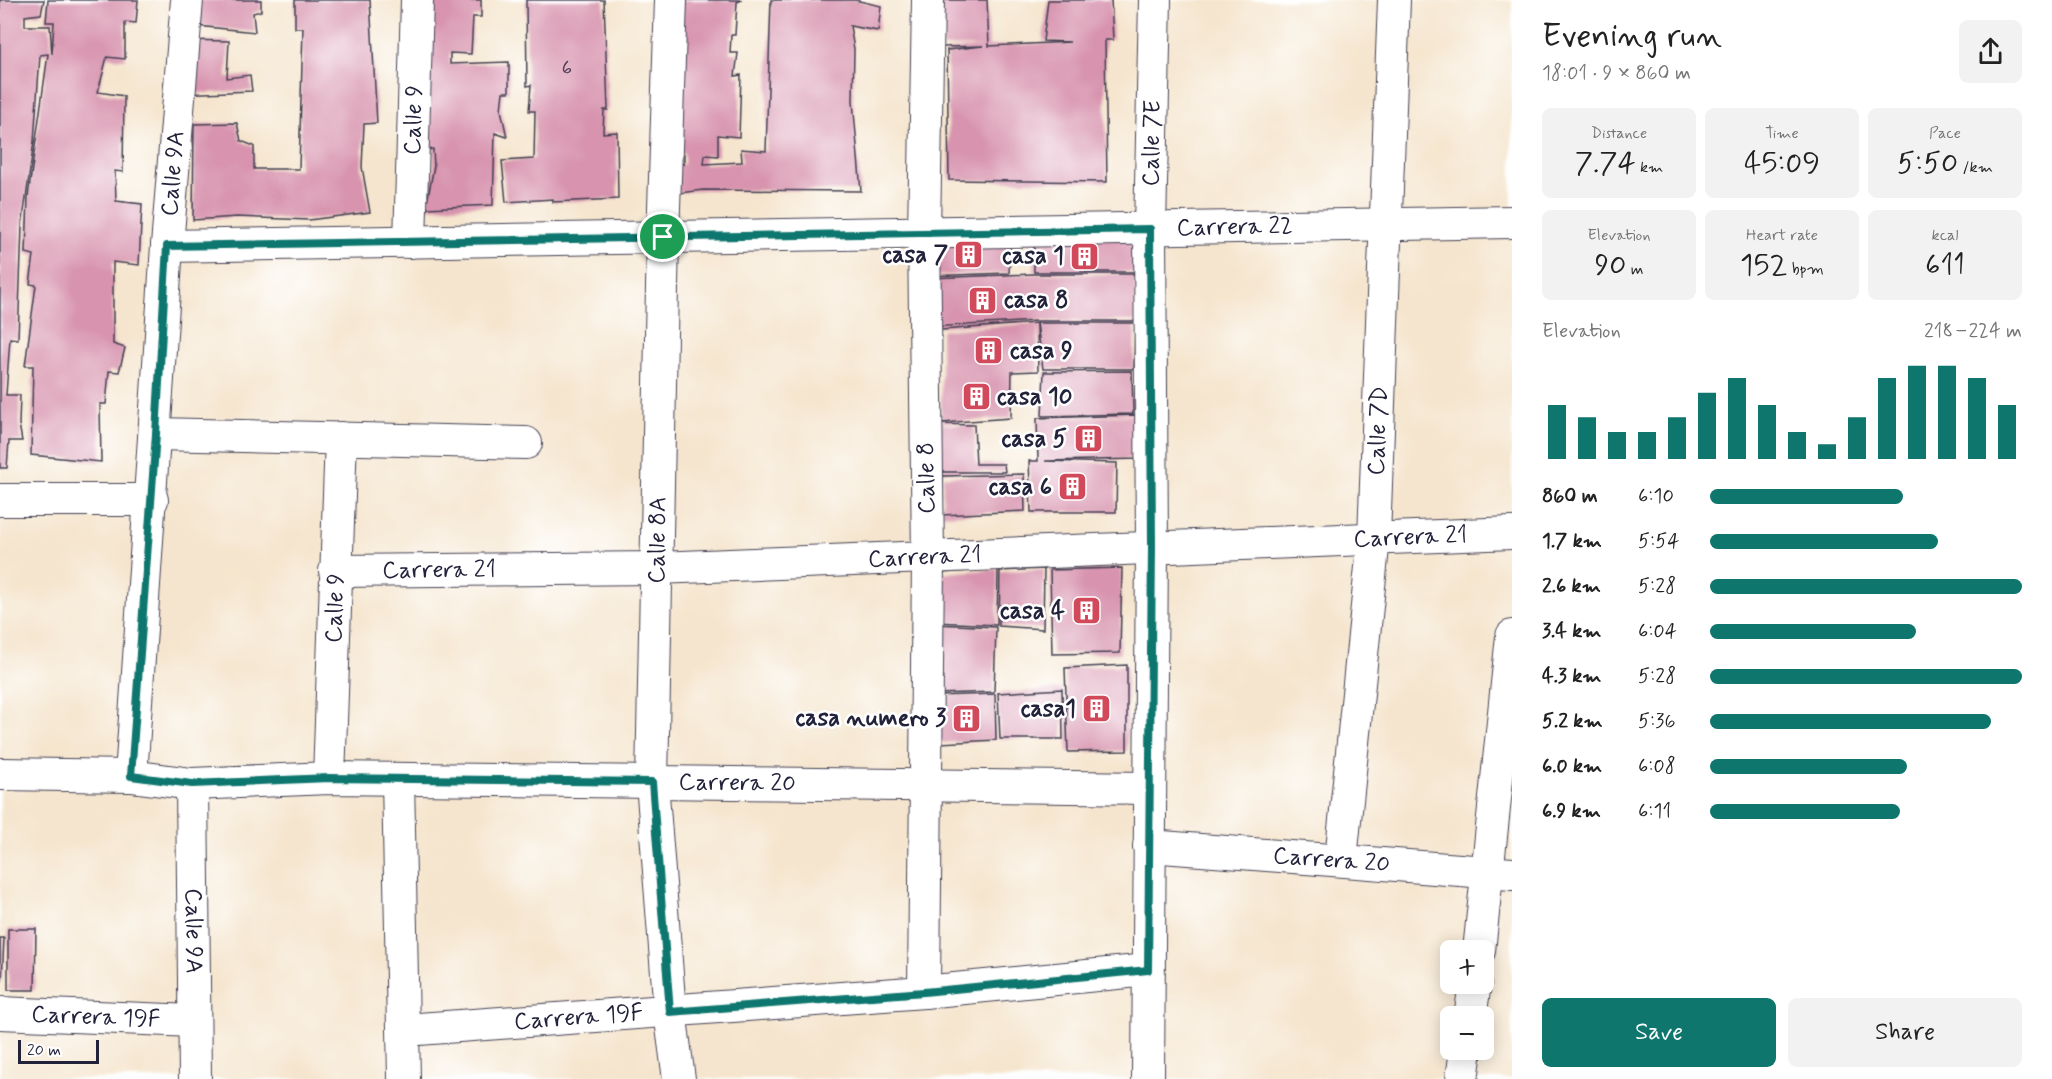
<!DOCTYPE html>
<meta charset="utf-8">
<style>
body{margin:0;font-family:Mynerve,sans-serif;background:#f2f2f2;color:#222;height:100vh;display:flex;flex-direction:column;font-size:22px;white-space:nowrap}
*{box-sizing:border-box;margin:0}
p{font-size:20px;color:#767676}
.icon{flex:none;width:33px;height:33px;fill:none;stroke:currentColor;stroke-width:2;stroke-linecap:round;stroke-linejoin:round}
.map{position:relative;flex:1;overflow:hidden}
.panel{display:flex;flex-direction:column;background:#fff;width:540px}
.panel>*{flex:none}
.controls{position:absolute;left:1440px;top:940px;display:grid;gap:12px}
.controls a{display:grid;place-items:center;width:54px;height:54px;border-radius:9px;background:#fff;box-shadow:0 3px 15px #0003;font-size:30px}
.scale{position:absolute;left:18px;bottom:15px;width:81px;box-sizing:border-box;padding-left:6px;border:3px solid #22223b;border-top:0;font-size:16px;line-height:21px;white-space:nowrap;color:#22223b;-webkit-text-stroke:4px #fff;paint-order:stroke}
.pin{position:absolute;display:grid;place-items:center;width:51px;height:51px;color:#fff;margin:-26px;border:3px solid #fff;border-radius:50%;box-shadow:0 2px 6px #0007}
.round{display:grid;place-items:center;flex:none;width:63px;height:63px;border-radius:9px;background:#f2f2f2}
.headline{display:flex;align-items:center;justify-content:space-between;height:102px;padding:0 30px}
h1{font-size:33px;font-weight:600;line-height:45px}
.figures{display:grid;grid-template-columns:repeat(3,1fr);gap:9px;height:102px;padding:6px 30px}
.figures div{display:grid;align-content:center;border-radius:9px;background:#f2f2f2;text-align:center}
.figures b{font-size:30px;font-weight:600}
.figures small{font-size:16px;font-weight:400}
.figures p{font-size:16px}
.chart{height:168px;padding:12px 30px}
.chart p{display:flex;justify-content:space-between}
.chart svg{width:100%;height:108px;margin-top:6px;stroke:#0f766e;stroke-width:6}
.primary-button{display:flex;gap:12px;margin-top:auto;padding:12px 30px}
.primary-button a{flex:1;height:69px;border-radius:9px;background:#0f766e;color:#fff;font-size:24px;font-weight:600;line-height:69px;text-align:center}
.primary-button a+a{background:#f2f2f2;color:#222}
ul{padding:0 30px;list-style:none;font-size:20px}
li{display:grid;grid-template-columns:96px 72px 1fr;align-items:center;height:45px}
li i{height:15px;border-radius:8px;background:#0f766e}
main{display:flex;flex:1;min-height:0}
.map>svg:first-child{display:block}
.building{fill:#d894af}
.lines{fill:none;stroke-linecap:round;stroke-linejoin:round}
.minor-casing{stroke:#423f51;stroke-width:34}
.minor{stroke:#fff;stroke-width:32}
.route-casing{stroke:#fff;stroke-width:12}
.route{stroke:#0f766e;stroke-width:8}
.labels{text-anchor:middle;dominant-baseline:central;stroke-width:5;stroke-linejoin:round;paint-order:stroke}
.number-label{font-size:21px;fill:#503e58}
.street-label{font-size:24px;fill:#22223b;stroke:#fff}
.poi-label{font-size:24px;font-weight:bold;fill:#22223b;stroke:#fff;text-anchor:end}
</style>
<main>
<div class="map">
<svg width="1512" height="1079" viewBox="0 0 1512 1079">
<rect width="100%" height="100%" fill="#fff"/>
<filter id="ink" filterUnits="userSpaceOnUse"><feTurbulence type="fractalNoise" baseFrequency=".0167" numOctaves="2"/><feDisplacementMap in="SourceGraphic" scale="12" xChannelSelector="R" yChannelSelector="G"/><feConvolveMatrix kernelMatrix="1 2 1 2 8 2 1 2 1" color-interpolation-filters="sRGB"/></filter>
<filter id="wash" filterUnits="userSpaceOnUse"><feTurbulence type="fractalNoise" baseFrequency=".008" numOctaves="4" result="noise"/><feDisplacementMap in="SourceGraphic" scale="24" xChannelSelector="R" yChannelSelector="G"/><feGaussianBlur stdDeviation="1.35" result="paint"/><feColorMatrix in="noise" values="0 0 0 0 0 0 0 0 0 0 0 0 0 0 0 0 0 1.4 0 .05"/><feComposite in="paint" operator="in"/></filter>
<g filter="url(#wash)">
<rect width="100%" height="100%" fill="#f5e5ce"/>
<g id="blocks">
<g class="building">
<path d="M0,0H44L41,14L25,16V26H50L52,54L54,22H46L48,0H138L136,23L125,22V59L107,57L98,92L124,96L123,172L115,171L116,201L142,204L139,265L113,262V344L125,348L119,372L109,371L106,404H100L101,462L31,455L33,366H25L36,285L30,284L34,255L26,253L28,197L48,54L40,55L34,141L22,226L18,339L10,338L6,395H20L19,424L22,441H9L7,468H0Z"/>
<path d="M199,0H261V11L253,13L255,32L197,26Z"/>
<path d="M295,0H370L377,123L364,124L362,167L370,212L309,220L237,217L193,220L194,124L237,123L241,141L254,146V169H299L303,28H295Z"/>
<path d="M418,0H481V17H473L471,54L450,53V64L509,62V92H503L501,110L507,137L495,133L493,205L426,208L434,166L433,149L420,151Z"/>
<path d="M526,0H604L608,110H604L603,133L617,132L618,199L553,202V199L506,202L502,161L534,159L535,111H529L531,85L527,86Z"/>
<path d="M678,0H742L737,2L735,35H731L730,53H738L735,76L741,75L739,137L718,135V156L705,155L704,164L742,162L741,149L766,151L771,0H855L881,6L878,31L850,26L854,49L853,101L861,191L703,190L664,195L662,163L684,164V154L668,153Z"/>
<path d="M938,0H987L989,46L1070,42L1043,41L1048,0H1111L1113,40H1105L1107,182L949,180L947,50L983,46L943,47Z"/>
<path d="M180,40L229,41L227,78L250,75L252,91L180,94Z"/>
<path d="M1138,233L1136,272H1034V241Z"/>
<path d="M1011,236L1009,273L927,276L929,237Z"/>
<path d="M1033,274H1135L1136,321H1037L930,327V278Z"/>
<path d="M1037,323H1135L1134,369H1043Z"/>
<path d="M1037,323L1038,371L1012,372L1011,418L941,423V330Z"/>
<path d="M1132,371L1133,414L1042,416L1044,372Z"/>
<path d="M1137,415L1139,459L1045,461L1117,463L1116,512H1031L1029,461H1038L1037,418Z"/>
<path d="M936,424L974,425L976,464H1004L1005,472H938Z"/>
<path d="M1024,474L1025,511L942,515L943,476Z"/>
<path d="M1122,568L1120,653L1052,654L1050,570Z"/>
<path d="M998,569L997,625L936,622L942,573Z"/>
<path d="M1044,569L1043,629L999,626L1000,571Z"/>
<path d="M935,624L996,627L994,692L936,694Z"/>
<path d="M1127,665V751L1068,752L1065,668Z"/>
<path d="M1062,689L1063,739H1000L998,693Z"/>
<path d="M995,694L996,740L940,743L937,696Z"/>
<path d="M8,929H36L35,990H8Z"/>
<path d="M0,938H4L2,981H0Z"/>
</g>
</g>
</g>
<g filter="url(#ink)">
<use href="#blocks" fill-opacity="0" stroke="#423f51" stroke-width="1.5"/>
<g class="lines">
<defs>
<g id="minor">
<path d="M671,0L663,237L652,782L670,1012L679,1079"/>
<path id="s1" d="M410,242L417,0"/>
<path id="s2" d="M167,246L1512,222"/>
<path d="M156,434L526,443"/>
<path d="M0,500H152"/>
<path id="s3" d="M335,571L658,568L1512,533"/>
<path id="s4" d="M0,774L131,776L192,784L329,778L1150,788"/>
<path id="s5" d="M131,776L167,246L187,0"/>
<path id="s6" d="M329,778L341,438"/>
<path d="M398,779L404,1079"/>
<path id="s7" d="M192,784L195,1079"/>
<path id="s8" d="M1149,846L1512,874"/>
<path id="s9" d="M1341,859L1374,538L1394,0"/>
<path d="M1479,951L1512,636"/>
<path d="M924,992L928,558L924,233L928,0"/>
<path id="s10" d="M0,1013L193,1021"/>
<path d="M1470,1017L1475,984"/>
<path id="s11" d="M405,1030L924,992L1148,970"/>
<path id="s12" d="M1148,1079L1152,547L1150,229L1155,0"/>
<path d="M1462,1079L1466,1050"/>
</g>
</defs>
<use href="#minor" class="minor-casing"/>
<use href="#minor" class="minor"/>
</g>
</g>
<g class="lines" filter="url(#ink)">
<defs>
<path id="route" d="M1150,229L1152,547L1148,970L924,992L670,1012L652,782L329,778L192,784L131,776L156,434L167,246Z"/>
</defs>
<use href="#route" class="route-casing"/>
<use href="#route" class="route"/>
</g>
<defs>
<symbol id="building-square" viewBox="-11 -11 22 22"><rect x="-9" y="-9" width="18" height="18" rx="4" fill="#d1495b" stroke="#fff"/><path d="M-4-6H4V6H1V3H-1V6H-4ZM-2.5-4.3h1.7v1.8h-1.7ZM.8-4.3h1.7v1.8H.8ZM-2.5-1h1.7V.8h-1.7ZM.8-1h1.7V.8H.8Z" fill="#fff"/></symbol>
</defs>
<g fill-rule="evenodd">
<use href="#building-square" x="952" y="238" width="33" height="33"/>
<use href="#building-square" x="1068" y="240" width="33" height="33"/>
<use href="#building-square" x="966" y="284" width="33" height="33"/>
<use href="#building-square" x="972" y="334" width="33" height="33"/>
<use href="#building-square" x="960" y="380" width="33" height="33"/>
<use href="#building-square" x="1072" y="422" width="33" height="33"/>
<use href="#building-square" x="1056" y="470" width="33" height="33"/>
<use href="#building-square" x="1070" y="594" width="33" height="33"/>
<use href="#building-square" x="1080" y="692" width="33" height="33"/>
<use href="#building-square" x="950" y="702" width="33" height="33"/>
</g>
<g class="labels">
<g class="number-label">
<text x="567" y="68">6</text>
</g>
<g class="street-label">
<text stroke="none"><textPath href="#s1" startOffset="122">Calle 9</textPath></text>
<text stroke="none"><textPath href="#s12" startOffset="936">Calle 7E</textPath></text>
<text stroke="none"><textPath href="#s5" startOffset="604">Calle 9A</textPath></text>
<text stroke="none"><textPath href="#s2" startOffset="1068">Carrera 22</textPath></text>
<text stroke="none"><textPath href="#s9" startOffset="430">Calle 7D</textPath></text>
<text transform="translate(927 478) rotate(-91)">Calle 8</text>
<text stroke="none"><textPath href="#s3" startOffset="1076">Carrera 21</textPath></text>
<text transform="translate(658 540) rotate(-89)">Calle 8A</text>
<text stroke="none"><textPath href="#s3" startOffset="590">Carrera 21</textPath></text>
<text stroke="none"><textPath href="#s3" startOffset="104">Carrera 21</textPath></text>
<text stroke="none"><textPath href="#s6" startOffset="170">Calle 9</textPath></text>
<text stroke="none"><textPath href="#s4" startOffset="738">Carrera 20</textPath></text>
<text stroke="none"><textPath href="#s8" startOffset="183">Carrera 20</textPath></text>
<text stroke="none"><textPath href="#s7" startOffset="147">Calle 9A</textPath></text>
<text stroke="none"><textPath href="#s10" startOffset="96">Carrera 19F</textPath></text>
<text stroke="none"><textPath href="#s11" startOffset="174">Carrera 19F</textPath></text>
</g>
<g class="poi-label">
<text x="948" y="255">casa 7</text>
<text x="1064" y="256">casa 1</text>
<text x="1004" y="300" text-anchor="start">casa 8</text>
<text x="1010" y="351" text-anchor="start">casa 9</text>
<text x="997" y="397" text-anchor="start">casa 10</text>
<text x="1067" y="439">casa 5</text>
<text x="1052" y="487">casa 6</text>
<text x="1065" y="611">casa 4</text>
<text x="1076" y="709">casa1</text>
<text x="946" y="718">casa numero 3</text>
</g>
</g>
</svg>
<div class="controls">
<a>+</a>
<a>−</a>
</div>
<div class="scale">20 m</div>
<div class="pin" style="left:663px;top:237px;background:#1e9e55"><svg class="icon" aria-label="arrive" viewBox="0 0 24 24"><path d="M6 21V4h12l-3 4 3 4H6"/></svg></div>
</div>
<section class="panel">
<div class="headline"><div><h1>Evening run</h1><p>18:01 · 9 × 860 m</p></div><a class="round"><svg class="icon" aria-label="share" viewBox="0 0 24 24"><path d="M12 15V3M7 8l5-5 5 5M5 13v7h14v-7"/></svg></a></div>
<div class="figures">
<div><p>Distance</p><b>7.74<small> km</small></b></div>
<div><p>Time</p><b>45:09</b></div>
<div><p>Pace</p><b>5:50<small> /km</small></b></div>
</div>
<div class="figures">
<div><p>Elevation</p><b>90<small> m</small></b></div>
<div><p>Heart rate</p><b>152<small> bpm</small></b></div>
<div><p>kcal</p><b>611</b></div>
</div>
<div class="chart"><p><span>Elevation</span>218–224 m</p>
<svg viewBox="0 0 160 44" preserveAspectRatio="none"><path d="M5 44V22M15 44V27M25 44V33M35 44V33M45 44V27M55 44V17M65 44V11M75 44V22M85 44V33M95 44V38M105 44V27M115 44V11M125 44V6M135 44V6M145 44V11M155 44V22"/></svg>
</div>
<ul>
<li><b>860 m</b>6:10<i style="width:62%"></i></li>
<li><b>1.7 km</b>5:54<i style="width:73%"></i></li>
<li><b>2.6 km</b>5:28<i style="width:100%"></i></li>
<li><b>3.4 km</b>6:04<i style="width:66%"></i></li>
<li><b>4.3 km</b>5:28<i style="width:100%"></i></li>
<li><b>5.2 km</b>5:36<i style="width:90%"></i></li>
<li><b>6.0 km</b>6:08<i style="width:63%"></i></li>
<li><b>6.9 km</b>6:11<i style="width:61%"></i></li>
</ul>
<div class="primary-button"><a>Save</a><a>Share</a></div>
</section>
</main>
